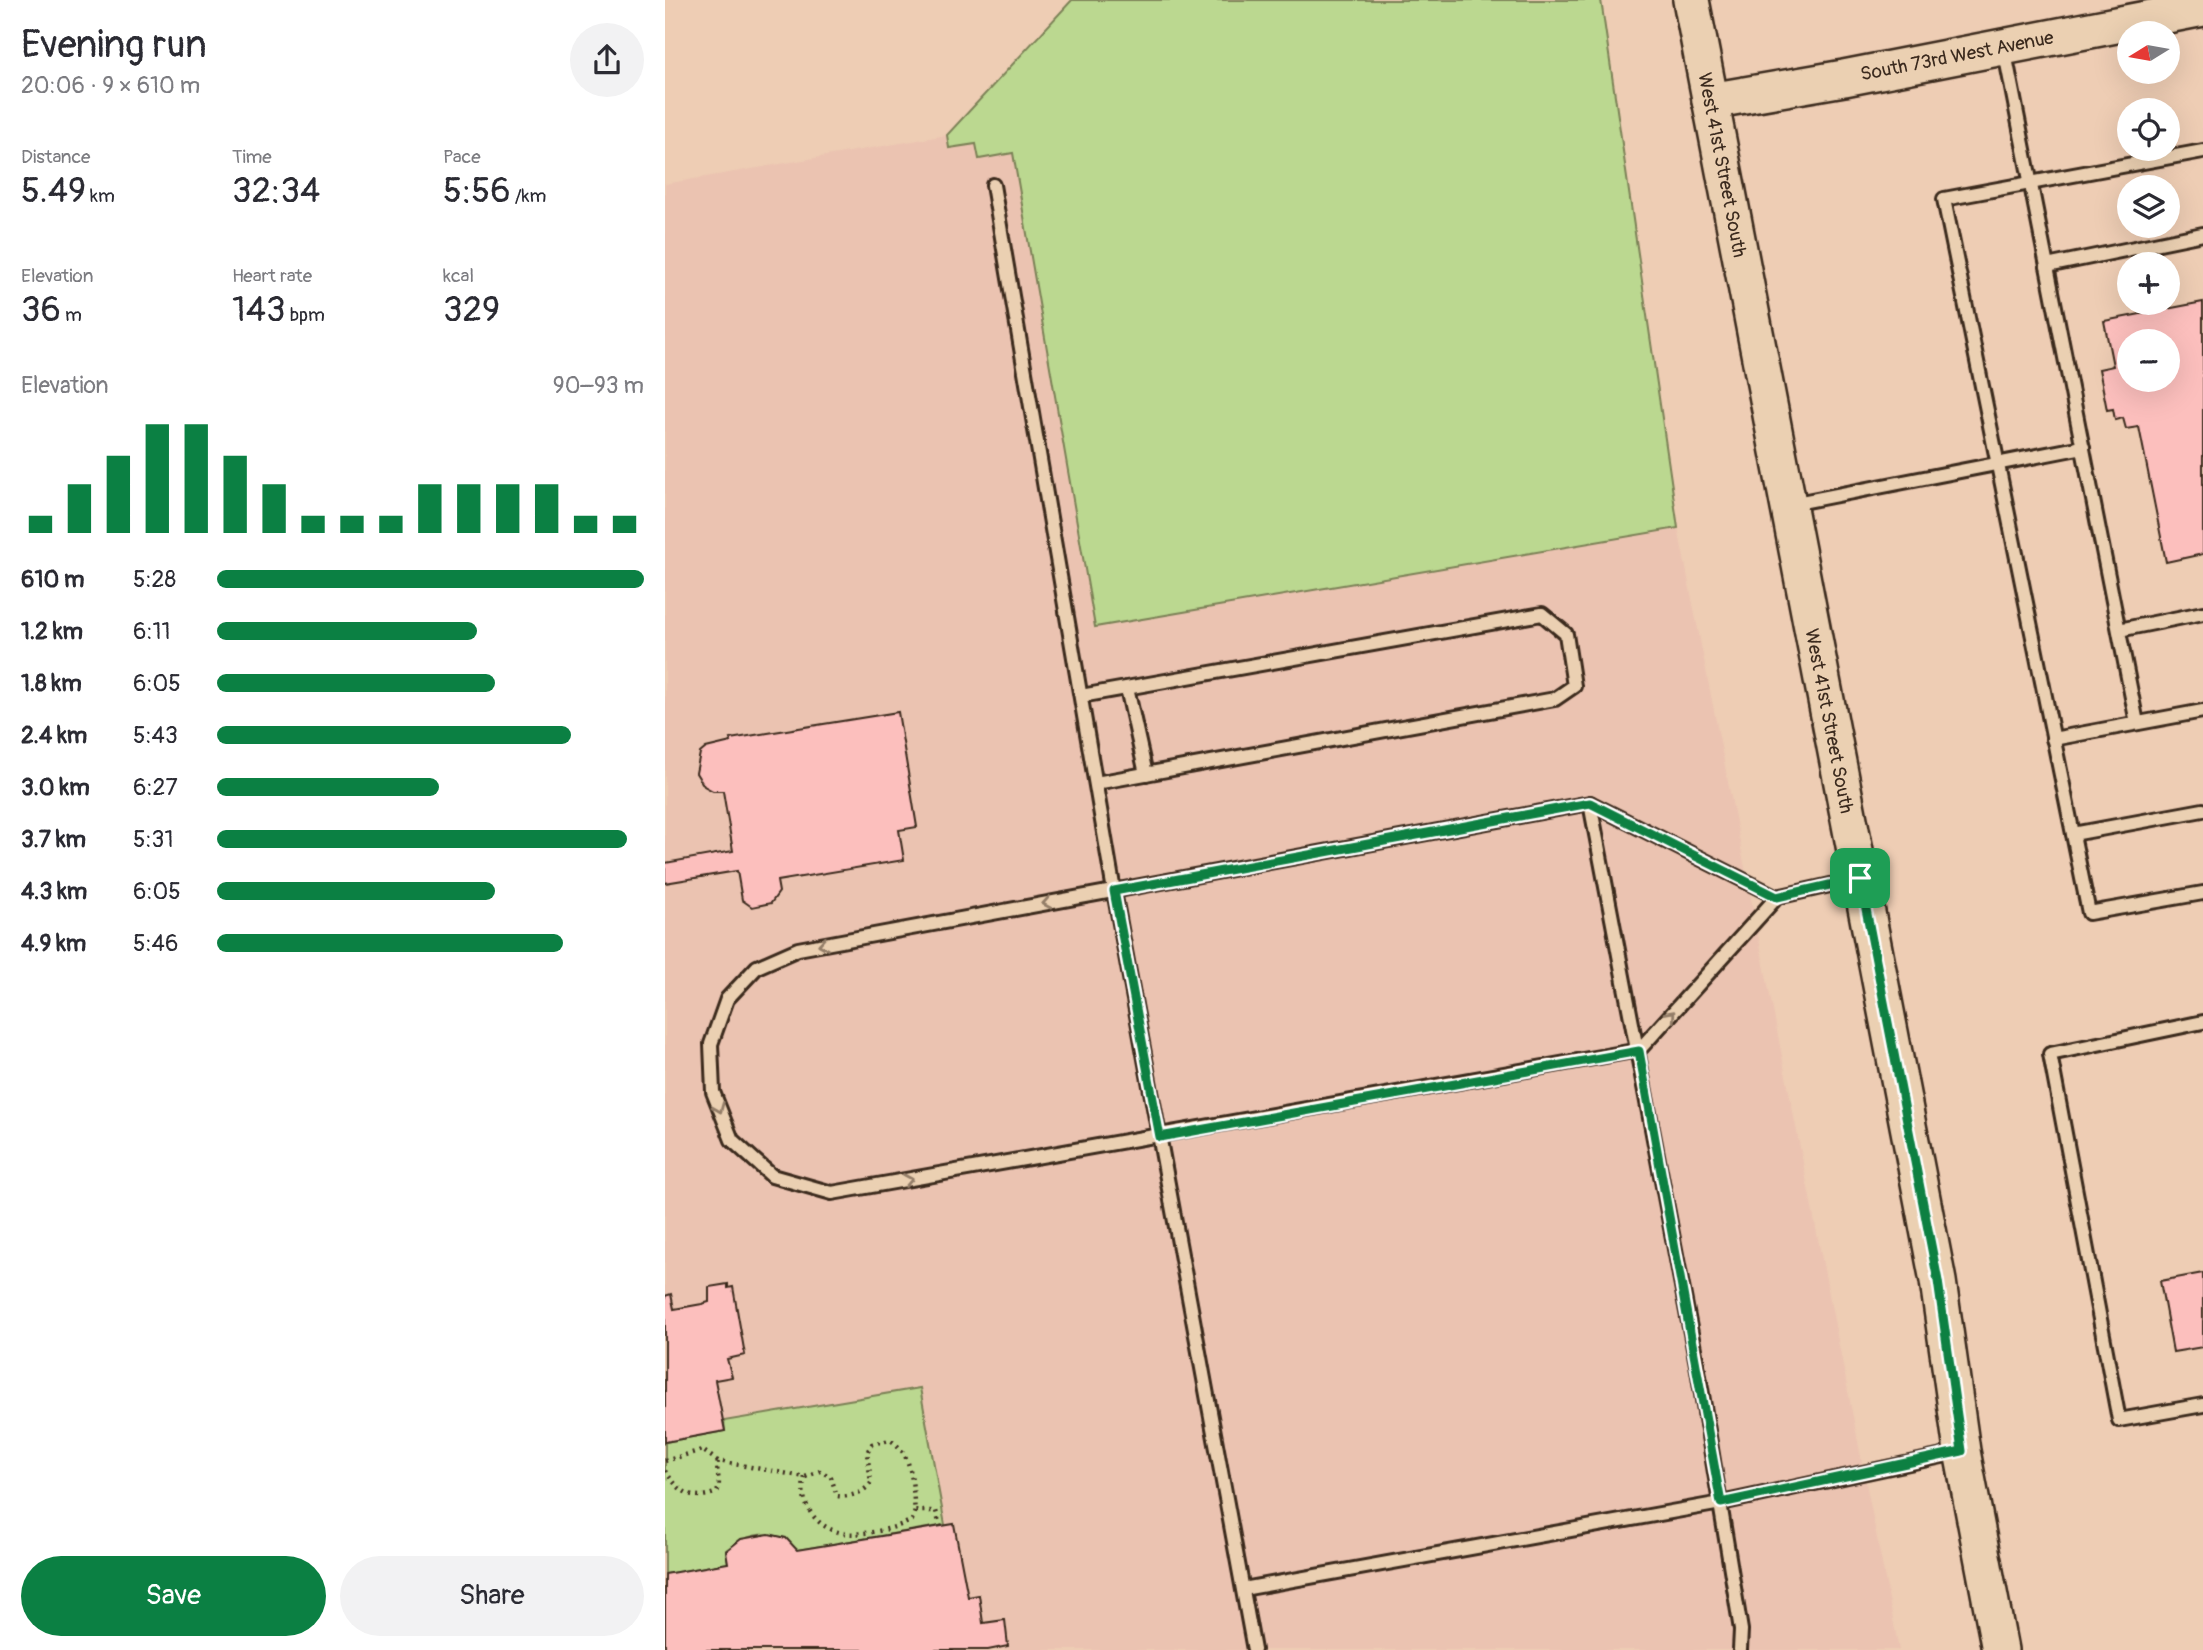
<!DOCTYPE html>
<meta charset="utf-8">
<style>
body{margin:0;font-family:Pangolin,sans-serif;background:#f2f2f3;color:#2b2b33;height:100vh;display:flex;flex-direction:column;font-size:26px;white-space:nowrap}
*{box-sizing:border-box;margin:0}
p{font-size:23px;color:#7c7c81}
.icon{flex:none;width:38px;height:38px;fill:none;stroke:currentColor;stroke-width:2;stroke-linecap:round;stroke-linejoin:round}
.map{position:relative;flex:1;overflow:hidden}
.panel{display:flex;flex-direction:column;background:#fff;width:665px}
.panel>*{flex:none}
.needle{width:46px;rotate:259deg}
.fabs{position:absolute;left:1452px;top:21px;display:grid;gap:14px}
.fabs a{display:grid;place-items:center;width:63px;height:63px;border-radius:50%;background:#fff;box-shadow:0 7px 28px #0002;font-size:35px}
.pin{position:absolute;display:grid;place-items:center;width:60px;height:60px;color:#fff;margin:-30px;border-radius:14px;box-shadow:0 4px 10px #0006}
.round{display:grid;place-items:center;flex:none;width:74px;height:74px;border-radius:37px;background:#f2f2f3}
.overview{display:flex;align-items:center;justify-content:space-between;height:119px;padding:0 21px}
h1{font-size:38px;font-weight:600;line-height:52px}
.figures{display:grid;grid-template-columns:repeat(3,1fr);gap:10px;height:119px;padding:7px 21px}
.figures div{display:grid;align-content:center}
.figures b{font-size:35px;font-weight:600}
.figures small{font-size:19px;font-weight:400}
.figures p{font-size:19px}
.chart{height:196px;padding:14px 21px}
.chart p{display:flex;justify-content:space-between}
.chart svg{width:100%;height:126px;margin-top:7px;stroke:#0b8043;stroke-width:6}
.primary-button{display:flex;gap:14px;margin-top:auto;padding:14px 21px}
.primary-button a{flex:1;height:80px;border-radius:42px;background:#0b8043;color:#fff;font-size:28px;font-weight:600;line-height:80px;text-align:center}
.primary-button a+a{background:#f2f2f3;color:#2b2b33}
ul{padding:0 21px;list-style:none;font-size:23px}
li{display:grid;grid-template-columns:112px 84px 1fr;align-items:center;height:52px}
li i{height:18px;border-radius:9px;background:#0b8043}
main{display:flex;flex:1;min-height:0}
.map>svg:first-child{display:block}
.built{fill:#ebc3b1}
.green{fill:#bbd890;stroke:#7b8157;stroke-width:2}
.building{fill:#fcbfbd;stroke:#3b2a1e;stroke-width:2;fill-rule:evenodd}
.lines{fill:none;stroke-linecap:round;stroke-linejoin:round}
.lane-casing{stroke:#3b2a1e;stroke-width:18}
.secondary-casing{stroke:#3b2a1e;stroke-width:40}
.path{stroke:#3b2a1e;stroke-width:4.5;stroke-dasharray:2 5;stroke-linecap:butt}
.lane{stroke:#ebd0b2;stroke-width:12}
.secondary{stroke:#ebd0b2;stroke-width:35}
.oneway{stroke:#937d68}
.route-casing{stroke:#fff;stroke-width:14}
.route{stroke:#0b8043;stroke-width:9}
.labels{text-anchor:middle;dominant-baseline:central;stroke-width:6;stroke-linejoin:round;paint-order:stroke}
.street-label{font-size:19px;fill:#3b2a1e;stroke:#ebd0b2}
</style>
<main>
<section class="panel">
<div class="overview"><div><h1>Evening run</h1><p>20:06 · 9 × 610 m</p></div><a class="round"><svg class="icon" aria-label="share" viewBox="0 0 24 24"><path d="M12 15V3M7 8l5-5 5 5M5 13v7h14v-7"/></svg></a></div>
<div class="figures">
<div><p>Distance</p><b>5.49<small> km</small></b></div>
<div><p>Time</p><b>32:34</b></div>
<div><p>Pace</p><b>5:56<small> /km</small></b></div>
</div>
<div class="figures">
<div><p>Elevation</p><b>36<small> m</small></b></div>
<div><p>Heart rate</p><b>143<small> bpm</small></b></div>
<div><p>kcal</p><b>329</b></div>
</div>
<div class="chart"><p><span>Elevation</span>90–93 m</p>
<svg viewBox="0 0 160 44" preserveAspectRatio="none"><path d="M5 44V38M15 44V27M25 44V17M35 44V6M45 44V6M55 44V17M65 44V27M75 44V38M85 44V38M95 44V38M105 44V27M115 44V27M125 44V27M135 44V27M145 44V38M155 44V38"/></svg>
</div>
<ul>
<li><b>610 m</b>5:28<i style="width:100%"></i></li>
<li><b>1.2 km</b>6:11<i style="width:61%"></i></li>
<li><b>1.8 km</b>6:05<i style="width:65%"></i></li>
<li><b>2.4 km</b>5:43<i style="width:83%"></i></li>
<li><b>3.0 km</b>6:27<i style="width:52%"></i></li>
<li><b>3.7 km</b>5:31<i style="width:96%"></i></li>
<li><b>4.3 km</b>6:05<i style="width:65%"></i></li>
<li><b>4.9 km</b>5:46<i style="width:81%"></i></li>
</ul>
<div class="primary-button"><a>Save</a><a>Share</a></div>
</section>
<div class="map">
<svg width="1538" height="1650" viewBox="0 0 1538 1650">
<rect width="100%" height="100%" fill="#eecdb4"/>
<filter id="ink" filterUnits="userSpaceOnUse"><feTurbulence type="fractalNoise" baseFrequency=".0143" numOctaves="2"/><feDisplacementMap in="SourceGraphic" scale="14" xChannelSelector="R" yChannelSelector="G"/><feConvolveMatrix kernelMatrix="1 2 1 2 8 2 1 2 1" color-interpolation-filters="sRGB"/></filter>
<g filter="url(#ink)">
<path class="built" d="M282,135L284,148L311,144L348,152L430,627L1013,528L1234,1650H0V184Z"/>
<g class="green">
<path d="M407,0H936L1013,528L430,627L348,153L314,159L311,144L284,148L282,135Z"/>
<path d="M255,1388L280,1525L132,1550C110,1527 85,1532 61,1550L63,1563L0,1574V1442L60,1431L59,1421Z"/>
</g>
<g class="building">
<path d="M1538,302V554L1501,562L1474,427L1461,429L1458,418L1450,420L1448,409L1442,410L1434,369L1448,366L1439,321ZM1465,341H1503V380H1465Z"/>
<path d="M233,712L252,827L234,830L239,860L112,881L114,892L106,903L87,907L77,900L72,871L0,883V863L68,851L58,791H48L39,786L31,773L35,753L41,748L66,742L65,739Z"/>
<path d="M1538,1273V1347L1508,1352L1495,1281Z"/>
<path d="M63,1284V1288L68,1287L80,1355L62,1359L67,1377L50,1380L60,1431L0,1442V1296L6,1294L9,1309L37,1304L44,1302V1287Z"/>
<path d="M289,1524L303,1597L314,1595L318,1623L340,1620L343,1646L323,1650H0V1574L63,1563L61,1551L76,1539L104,1534L121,1538L132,1550Z"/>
</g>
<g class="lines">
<defs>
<g id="lane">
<path d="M1339,48L1472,723"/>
<path d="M1538,151L1279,199L1424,913L1538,893"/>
<path d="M328,185L449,891L589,1650"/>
<path d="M1382,266L1538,234"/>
<path d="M1126,504L1418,447"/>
<path d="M1454,630L1538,613"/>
<path d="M462,688L481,774"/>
<path d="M416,696L877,614L901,634L909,686L890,699L431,783"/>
<path d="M1388,739L1538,711"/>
<path d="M925,803L1033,1370L1076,1630L1075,1650"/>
<path d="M1408,834L1538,810"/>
<path d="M1112,897L925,803L133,949L92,967L62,999L46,1044L48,1092L67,1140L107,1176L167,1193L974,1050L1112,897L1192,879"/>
<path d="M1538,1022L1385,1054L1454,1420L1538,1405"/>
<path d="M578,1589L1056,1503L1296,1452"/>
</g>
<g id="secondary">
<path d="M1026,0L1273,1281L1297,1451L1335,1650"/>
<path d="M1045,101L1179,78L1538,8"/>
</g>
</defs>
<use href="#lane" class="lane-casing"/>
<use href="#secondary" class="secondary-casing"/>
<g class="path">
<path d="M0,1461L37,1450L53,1461L140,1477L155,1471L166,1477L172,1496C183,1498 199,1493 206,1483L202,1452L207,1444L225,1440C249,1454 247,1486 250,1511H271L275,1526"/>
<path d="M0,1471C15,1492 27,1502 52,1492C57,1481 50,1472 53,1461"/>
<path d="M140,1477C132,1503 152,1529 178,1533C196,1536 231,1529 247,1520L250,1511"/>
</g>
<use href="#lane" class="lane"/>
<use href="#secondary" class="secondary"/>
</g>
<defs><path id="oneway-chevron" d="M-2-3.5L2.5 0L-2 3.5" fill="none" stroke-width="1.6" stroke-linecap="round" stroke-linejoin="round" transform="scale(1.75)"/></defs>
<g class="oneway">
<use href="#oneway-chevron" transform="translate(382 903) rotate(170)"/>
<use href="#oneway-chevron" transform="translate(158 944) rotate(170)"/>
<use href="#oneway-chevron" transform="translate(1006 1015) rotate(-48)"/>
<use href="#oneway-chevron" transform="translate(54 1108) rotate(68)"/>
<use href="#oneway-chevron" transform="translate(243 1180) rotate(-10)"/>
</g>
</g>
<g class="lines" filter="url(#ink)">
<defs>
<path id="route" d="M925,803L1112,897L1195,878L1273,1281L1297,1451L1056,1503L974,1051L495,1137L449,891Z"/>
</defs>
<use href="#route" class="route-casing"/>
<use href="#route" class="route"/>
</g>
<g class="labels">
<g class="street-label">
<text transform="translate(1292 56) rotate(-11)">South 73rd West Avenue</text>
<text transform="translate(1057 165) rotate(79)">West 41st Street South</text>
<text transform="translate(1164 721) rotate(79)">West 41st Street South</text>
</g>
</g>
</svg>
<div class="fabs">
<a><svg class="needle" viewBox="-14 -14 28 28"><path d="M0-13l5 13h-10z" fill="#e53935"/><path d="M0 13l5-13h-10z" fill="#7c7c81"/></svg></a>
<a><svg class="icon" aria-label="locate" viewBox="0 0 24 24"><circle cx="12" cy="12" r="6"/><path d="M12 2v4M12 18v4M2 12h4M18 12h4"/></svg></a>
<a><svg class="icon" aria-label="layers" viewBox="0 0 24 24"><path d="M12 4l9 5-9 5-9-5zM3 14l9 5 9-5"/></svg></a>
<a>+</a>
<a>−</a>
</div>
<div class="pin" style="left:1195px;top:878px;background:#1e9e55"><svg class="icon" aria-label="arrive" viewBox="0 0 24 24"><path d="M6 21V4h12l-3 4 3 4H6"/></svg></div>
</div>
</main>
